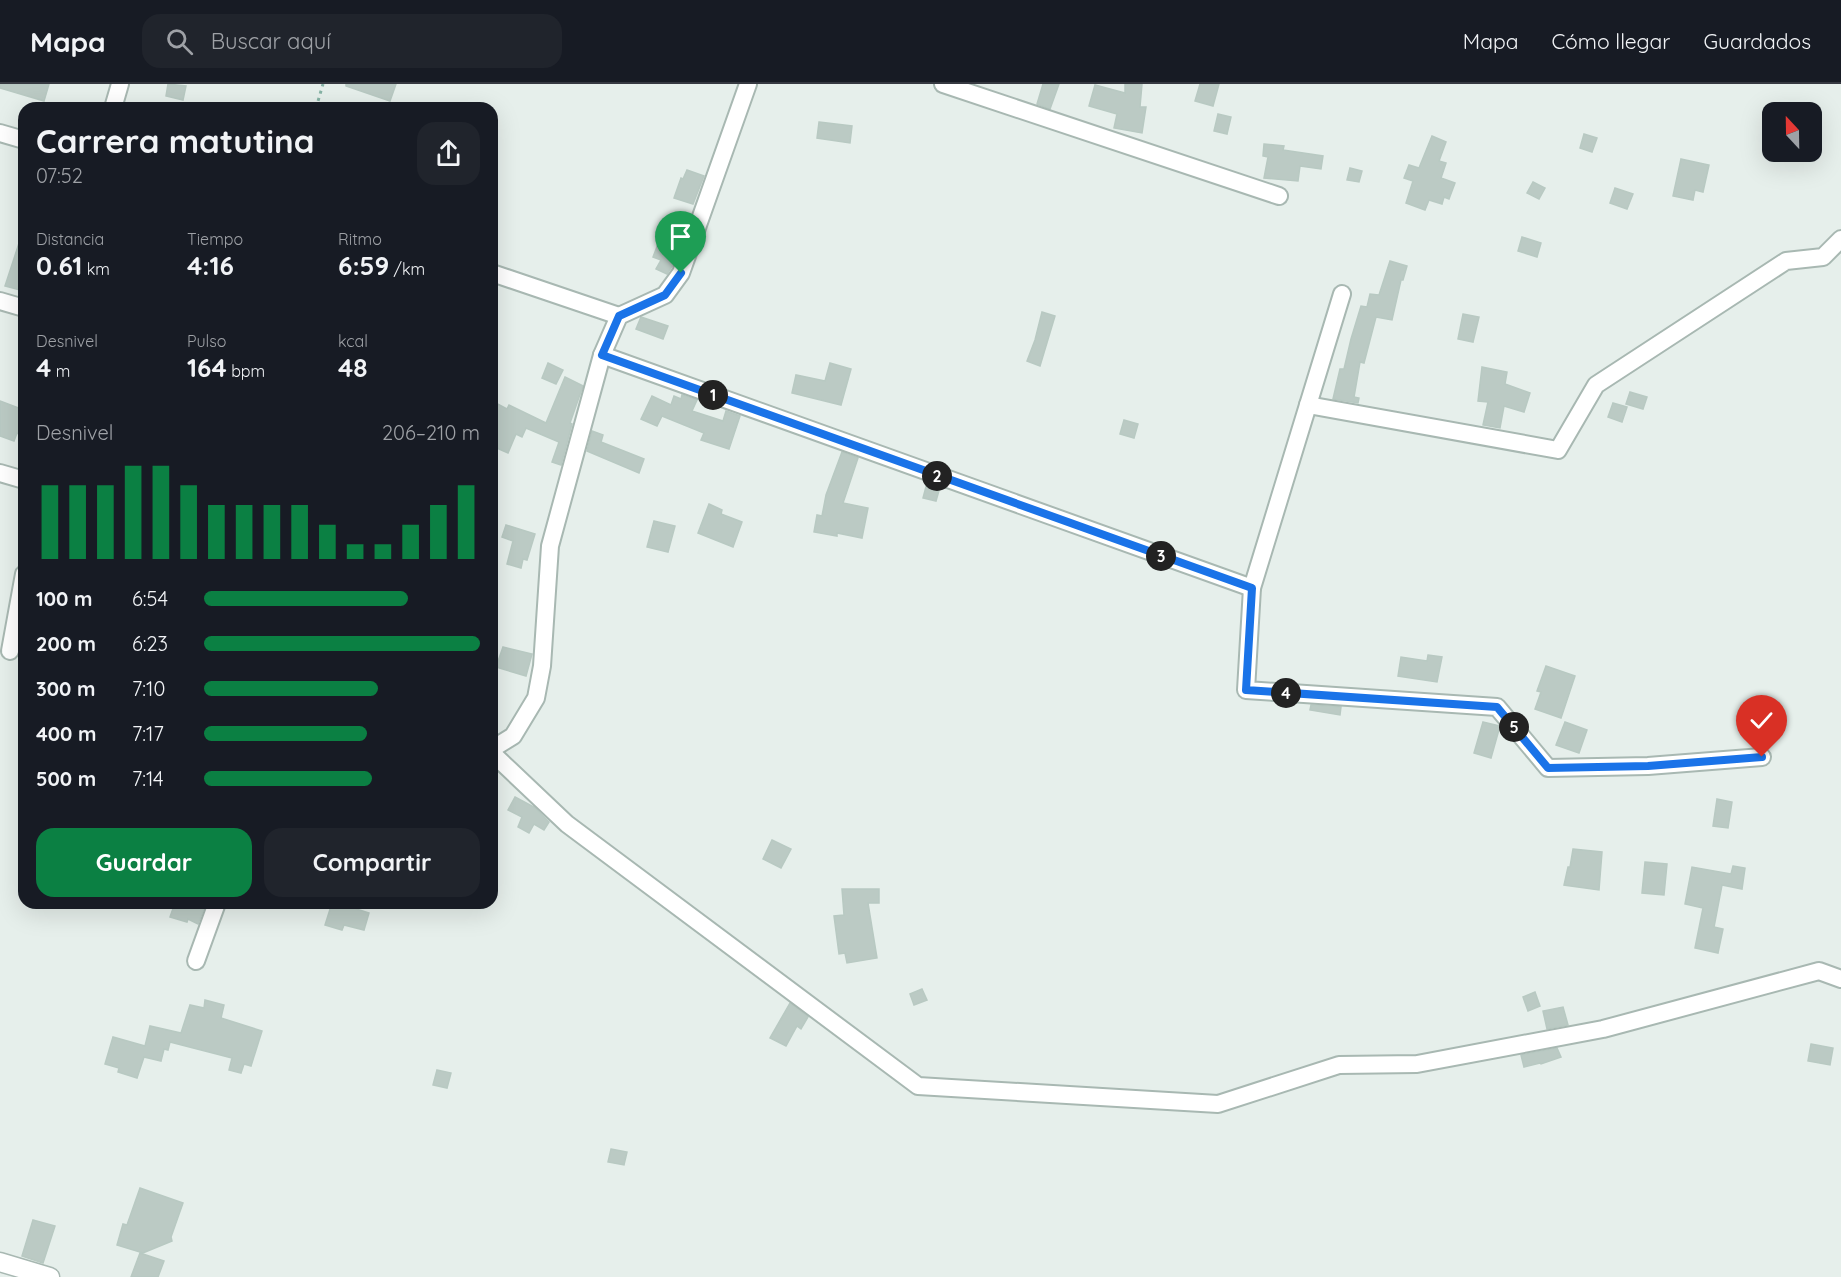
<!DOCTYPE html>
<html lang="es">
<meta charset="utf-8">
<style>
body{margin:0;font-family:Quicksand,sans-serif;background:#20242c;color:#f1f3f6;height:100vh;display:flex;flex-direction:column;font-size:22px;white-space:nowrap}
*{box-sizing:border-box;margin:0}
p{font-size:20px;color:#9ea1a6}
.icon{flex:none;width:33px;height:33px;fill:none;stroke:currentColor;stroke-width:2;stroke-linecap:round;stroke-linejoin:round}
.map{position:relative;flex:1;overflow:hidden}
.drawer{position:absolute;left:18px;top:18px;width:480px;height:807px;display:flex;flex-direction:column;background:#171b24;border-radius:18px;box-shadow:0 6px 24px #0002}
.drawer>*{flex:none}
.needle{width:39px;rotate:338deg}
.buttons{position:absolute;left:1762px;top:18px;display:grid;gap:12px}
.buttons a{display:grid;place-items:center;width:60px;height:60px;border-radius:12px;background:#171b24;box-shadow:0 6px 24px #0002;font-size:30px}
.pin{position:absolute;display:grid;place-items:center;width:51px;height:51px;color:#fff;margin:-62px -26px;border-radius:50% 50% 50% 0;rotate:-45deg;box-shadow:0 0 6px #0007}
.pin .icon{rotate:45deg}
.km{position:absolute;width:30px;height:30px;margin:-15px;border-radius:50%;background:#222;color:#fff;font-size:16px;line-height:30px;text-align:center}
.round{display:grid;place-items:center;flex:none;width:63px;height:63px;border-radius:18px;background:#20242c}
.summary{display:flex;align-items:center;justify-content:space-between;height:102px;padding:0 18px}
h1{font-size:33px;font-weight:800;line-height:45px}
.figures{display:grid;grid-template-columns:repeat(3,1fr);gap:9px;height:102px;padding:6px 18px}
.figures div{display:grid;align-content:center}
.figures b{font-size:26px;font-weight:800}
.figures small{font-size:16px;font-weight:400}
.figures p{font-size:16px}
.chart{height:168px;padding:12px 18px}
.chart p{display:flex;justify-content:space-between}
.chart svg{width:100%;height:108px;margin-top:6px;stroke:#0b8043;stroke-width:6}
.cta{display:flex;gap:12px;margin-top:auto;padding:12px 18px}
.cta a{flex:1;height:69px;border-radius:18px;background:#0b8043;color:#fff;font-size:24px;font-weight:800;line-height:69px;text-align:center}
.cta a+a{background:#20242c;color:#f1f3f6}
ul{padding:0 18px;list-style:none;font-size:20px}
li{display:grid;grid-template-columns:96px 72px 1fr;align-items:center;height:45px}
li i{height:15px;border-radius:8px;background:#0b8043}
header{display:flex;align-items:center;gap:36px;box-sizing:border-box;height:84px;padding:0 30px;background:#171b24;border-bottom:2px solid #363941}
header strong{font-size:28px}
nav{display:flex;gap:33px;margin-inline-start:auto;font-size:21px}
.search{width:420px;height:54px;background:#20242c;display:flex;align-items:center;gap:15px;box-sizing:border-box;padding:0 21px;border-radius:18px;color:#9ea1a6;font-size:22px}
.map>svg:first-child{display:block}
.building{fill:#bbcac4;stroke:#b8c9c2;stroke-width:1.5}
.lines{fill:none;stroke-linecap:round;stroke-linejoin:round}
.minor-casing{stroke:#a8b8b2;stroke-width:20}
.tertiary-casing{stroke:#a8b8b2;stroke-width:21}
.path{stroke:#86b3a5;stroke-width:3;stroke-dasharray:3 4.5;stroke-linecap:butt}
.minor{stroke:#fff;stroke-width:16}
.tertiary{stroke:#fff;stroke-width:18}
.route-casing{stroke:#fff;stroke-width:12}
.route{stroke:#1a73e8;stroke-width:8}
</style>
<header>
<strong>Mapa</strong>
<div class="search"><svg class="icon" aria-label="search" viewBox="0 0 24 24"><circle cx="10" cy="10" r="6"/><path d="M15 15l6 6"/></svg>Buscar aquí</div>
<nav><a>Mapa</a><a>Cómo llegar</a><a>Guardados</a></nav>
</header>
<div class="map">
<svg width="1841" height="1193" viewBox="0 0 1841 1193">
<rect width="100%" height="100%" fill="#e6efeb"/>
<g class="building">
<path d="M0,0H49L44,17L0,4Z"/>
<path d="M168,0L186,2L183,16L166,12Z"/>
<path d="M346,0H396L390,17L346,2Z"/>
<path d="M1043,0H1059L1050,25L1037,20Z"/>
<path d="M1125,0H1142L1140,23H1146L1142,49L1114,44L1117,30L1089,22L1095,1L1125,9Z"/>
<path d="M1200,0H1219L1213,22L1195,17Z"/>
<path d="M1218,30L1231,33L1227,50L1214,47Z"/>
<path d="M819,38L852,42L850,59L817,54Z"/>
<path d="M1584,50L1597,54L1592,68L1580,64Z"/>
<path d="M1432,52L1446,58L1439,77L1446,79L1441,94L1455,99L1449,115L1444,113L1442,120L1429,116L1425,126L1406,119L1413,97L1404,94L1409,81L1419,84Z"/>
<path d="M1264,60L1284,62L1283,66L1323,72L1321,85L1300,82L1298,97L1264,94L1268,73L1263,72Z"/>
<path d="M1681,75L1709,81L1703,108L1695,106L1693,116L1673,112Z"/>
<path d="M1350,84L1362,87L1359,98L1347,96Z"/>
<path d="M687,86L704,92L693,120L674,114L681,94L683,95Z"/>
<path d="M1533,98L1545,104L1539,115L1527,109Z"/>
<path d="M1615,104L1633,110L1627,125L1610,119Z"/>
<path d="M665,142L684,149L673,181L667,190L656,185L661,176L653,173Z"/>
<path d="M22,150H24V207L5,202Z"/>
<path d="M1522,153L1541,159L1537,173L1518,167Z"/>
<path d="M1390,177L1407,182L1403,196H1401L1392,236L1376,233L1364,279L1360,278L1354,313L1359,314L1358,319L1333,315L1340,285H1344L1351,255L1361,222L1367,223L1370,210L1379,211Z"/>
<path d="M1042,228L1055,232L1040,282L1027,277L1035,256Z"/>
<path d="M1463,230L1479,233L1473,258L1458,255Z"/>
<path d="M641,233L668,242L663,255L636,245Z"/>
<path d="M548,279L563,286L556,300L542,294Z"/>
<path d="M830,279L851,285L841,321L792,309L796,291L825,297Z"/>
<path d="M1482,283L1507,288L1505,300L1530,309L1524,328L1504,322L1500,344L1483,341L1488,318L1478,317Z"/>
<path d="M565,293L583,302L570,339L572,340L561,381L552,378L559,358L526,344L522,353L516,350L508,369L492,362V317L507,325L509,321L546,339Z"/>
<path d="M1630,308L1647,313L1643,325L1626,320Z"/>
<path d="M682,311L697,316L692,327L723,337L726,327L740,332L729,365L701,356L704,349L662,332L657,342L641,335L652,312L671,321L674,312L681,315Z"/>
<path d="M0,317L24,326V352L17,349L14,357L0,352Z"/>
<path d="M1613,319L1627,323L1622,338L1608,333Z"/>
<path d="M1124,336L1138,340L1134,354L1120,350Z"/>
<path d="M592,347L603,351L601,358L644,375L639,389L587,367Z"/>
<path d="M842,368L858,374L843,419L868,424L862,454L837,449V452L814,448L817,431L822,432L826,411Z"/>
<path d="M927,399L940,403L936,417L923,414Z"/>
<path d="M709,420L722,426L721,430L742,438L733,463L698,449Z"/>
<path d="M654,437L675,442L668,468L647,463Z"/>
<path d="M506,441L535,450L527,476L523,475L521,484L507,480L513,457L502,453Z"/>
<path d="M503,563L532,570L526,592L496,583Z"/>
<path d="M1428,571L1442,573L1437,598L1398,592L1401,573L1427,577Z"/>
<path d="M1546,582L1575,592L1561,634L1535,625L1541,608L1537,607Z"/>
<path d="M1311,621L1341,623L1340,631L1310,626Z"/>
<path d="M1483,638L1500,642L1491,674L1474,669Z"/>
<path d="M1565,638L1587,646L1579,669L1556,661Z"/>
<path d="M515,713L534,723L549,738L544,746L534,740L529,749L518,743L522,733L508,726Z"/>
<path d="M1717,715L1732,718L1728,744L1713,742Z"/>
<path d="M772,756L791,765L781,784L763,775Z"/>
<path d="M1573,765L1602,768L1599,806L1564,801L1568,783H1570Z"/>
<path d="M1645,778L1667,780L1664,811L1642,809Z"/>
<path d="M1733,782L1745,784L1742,805L1722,801L1714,843L1723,845L1718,869L1695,864L1703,824L1685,820L1692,783L1731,790Z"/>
<path d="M842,805H879V819H868L877,874L847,879L845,869L839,870L834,832L844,831Z"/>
<path d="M175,819H206L198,840L188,835L187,838L170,833Z"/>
<path d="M332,819H338L369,829L364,846L344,841L342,846L325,841Z"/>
<path d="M922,905L927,916L914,921L910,910Z"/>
<path d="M1535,908L1540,922L1528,927L1523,913Z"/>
<path d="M205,916L224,921L221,934L262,947L251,982L244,980L241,989L229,986L232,974L170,958L168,966L164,965L161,977L144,973L137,994L118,988L119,984L105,980L113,953L145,962L150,942L181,949L190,921L204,924Z"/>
<path d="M790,919L808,933L801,945L797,942L786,962L770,954Z"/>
<path d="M1563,923L1568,941L1547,945L1543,927Z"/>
<path d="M1811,960L1833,964L1830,981L1808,977Z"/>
<path d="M1557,964L1561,973L1541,980L1540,979L1524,983L1521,971Z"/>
<path d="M437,986L451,989L447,1004L433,1001Z"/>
<path d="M611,1065L627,1068L624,1081L608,1078Z"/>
<path d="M140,1104L183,1119L171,1153L172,1157L143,1169L117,1161L123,1140L127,1141Z"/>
<path d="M33,1136L55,1142L43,1179L22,1172Z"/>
<path d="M140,1169L164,1177L158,1193H131Z"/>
</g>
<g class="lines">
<defs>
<g id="minor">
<path d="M943,0L1279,112"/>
<path d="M113,24L120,0"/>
<path d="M0,49L24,56"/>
<path d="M492,189L619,232"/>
<path d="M1342,210L1252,504L1246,606L1497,623L1548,684L1648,682L1762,673"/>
<path d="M0,217L24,224"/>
<path d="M602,271L1252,504"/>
<path d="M1308,321L1558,366L1596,301L1786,177L1823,173L1841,155"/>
<path d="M0,389L24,396"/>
<path d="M10,567L24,490"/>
<path d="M492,665L513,652L536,614L542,582L550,462L602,271L619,232L665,211L681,189L748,0"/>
<path d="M492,669L567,740L918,1002L1218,1020L1339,981L1417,980L1603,945L1819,887L1841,895"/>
<path d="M196,877L217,819"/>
</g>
<path id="tertiary" d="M0,1178L50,1193"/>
</defs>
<use href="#minor" class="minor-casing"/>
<use href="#tertiary" class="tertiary-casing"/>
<path class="path" d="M316,24L323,0"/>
<use href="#minor" class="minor"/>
<use href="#tertiary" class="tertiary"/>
</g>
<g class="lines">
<defs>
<path id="route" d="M681,189L665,211L619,232L602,271L1252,504L1246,606L1497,623L1548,684L1648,682L1762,673"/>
</defs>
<use href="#route" class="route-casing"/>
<use href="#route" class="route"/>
</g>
</svg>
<div class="buttons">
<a><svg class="needle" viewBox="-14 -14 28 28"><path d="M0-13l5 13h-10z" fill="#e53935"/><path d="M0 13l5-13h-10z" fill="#9ea1a6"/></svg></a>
</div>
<div class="pin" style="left:681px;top:189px;background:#1e9e55"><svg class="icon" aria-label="arrive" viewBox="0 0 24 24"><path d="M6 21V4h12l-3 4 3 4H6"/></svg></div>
<div class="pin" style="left:1762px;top:673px;background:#d93025"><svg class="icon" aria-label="check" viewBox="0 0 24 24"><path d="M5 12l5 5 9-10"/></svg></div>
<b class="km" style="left:713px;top:311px">1</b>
<b class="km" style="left:937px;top:392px">2</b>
<b class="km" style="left:1161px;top:472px">3</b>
<b class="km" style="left:1286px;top:609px">4</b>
<b class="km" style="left:1514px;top:643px">5</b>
<section class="drawer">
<div class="summary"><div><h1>Carrera matutina</h1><p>07:52</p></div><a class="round"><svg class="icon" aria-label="share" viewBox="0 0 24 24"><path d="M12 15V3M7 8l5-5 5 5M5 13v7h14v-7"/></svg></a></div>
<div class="figures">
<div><p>Distancia</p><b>0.61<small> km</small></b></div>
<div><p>Tiempo</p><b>4:16</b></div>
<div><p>Ritmo</p><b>6:59<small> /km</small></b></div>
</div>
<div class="figures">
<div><p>Desnivel</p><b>4<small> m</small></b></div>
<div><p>Pulso</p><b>164<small> bpm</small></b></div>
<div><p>kcal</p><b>48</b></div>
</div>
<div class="chart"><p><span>Desnivel</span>206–210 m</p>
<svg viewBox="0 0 160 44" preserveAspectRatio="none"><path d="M5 44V14M15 44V14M25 44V14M35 44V6M45 44V6M55 44V14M65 44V22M75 44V22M85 44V22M95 44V22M105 44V30M115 44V38M125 44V38M135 44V30M145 44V22M155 44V14"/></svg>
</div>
<ul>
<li><b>100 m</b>6:54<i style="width:74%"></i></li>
<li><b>200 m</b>6:23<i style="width:100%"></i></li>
<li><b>300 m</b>7:10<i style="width:63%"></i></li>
<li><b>400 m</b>7:17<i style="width:59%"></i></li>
<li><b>500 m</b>7:14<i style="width:61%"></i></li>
</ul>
<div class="cta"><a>Guardar</a><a>Compartir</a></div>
</section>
</div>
